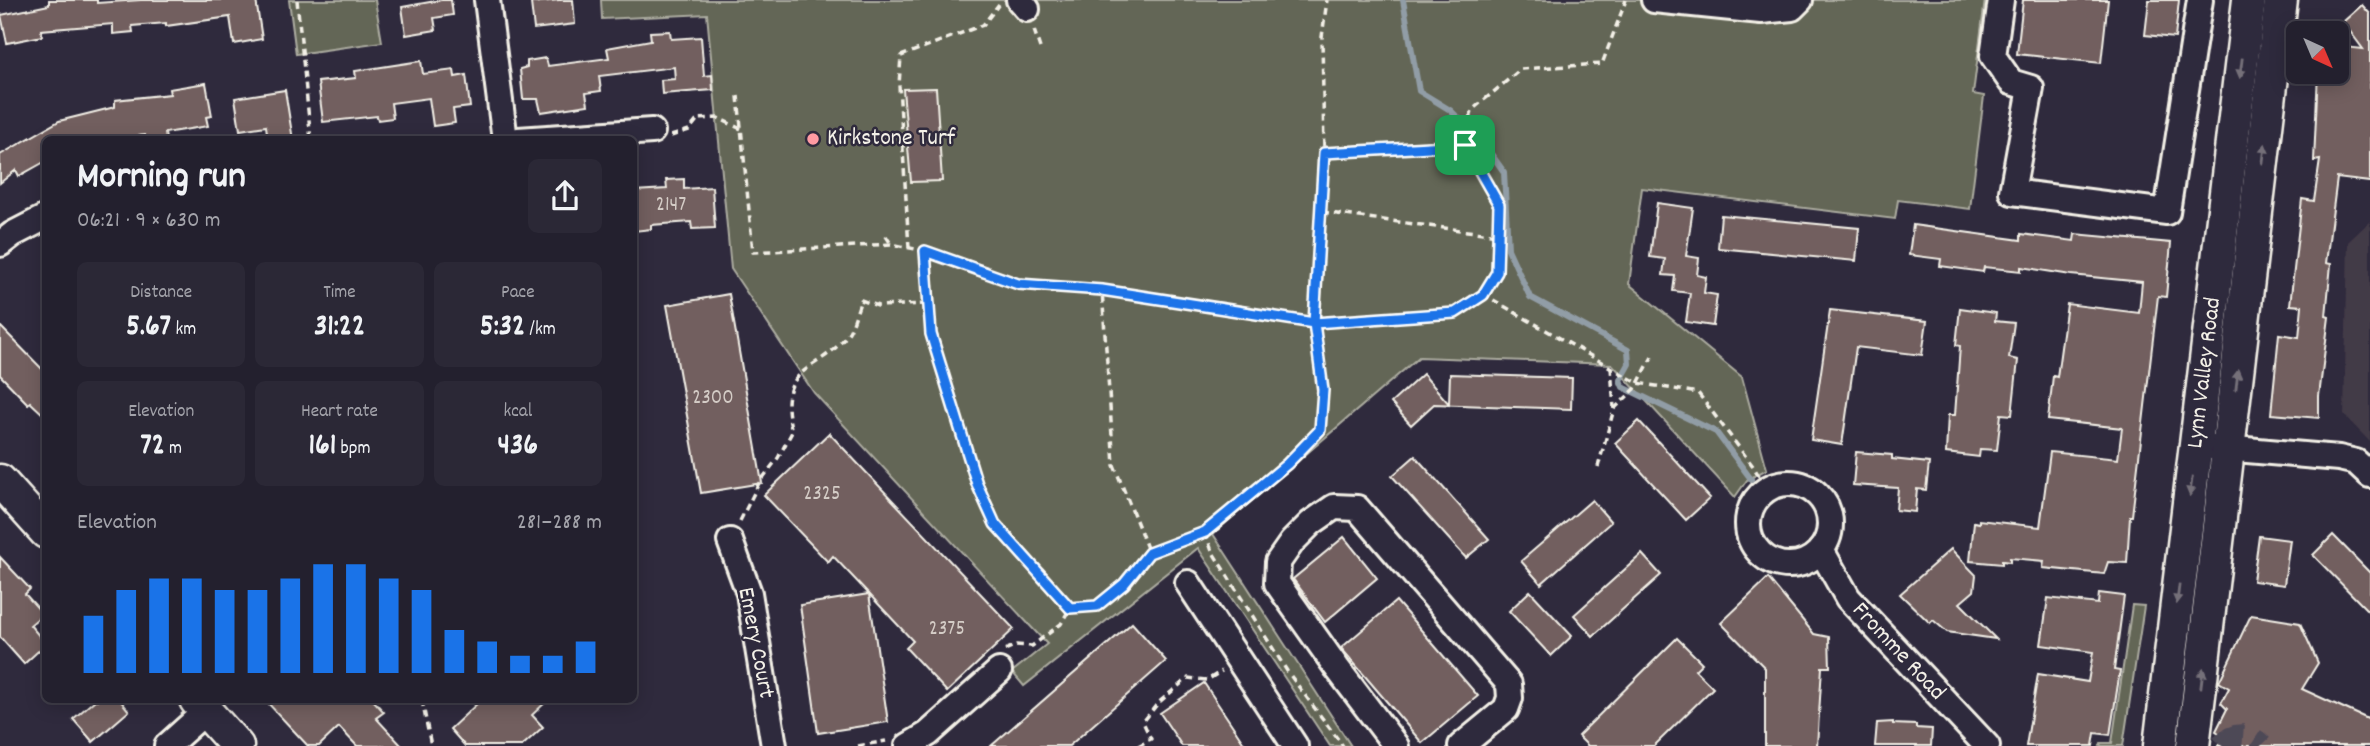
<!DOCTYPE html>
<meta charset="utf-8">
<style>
body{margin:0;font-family:Dekko,sans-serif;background:#2b2836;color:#f1f3f6;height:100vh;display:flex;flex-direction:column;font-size:26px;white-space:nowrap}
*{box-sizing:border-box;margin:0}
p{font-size:23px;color:#a3a3aa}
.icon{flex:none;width:38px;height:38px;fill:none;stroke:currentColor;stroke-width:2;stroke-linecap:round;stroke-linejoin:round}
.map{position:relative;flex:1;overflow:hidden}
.drawer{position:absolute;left:42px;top:136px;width:595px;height:567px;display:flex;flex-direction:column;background:#23202e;border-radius:10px;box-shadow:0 4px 18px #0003,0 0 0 2px #403e4a}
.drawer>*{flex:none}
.needle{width:46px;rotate:136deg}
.fabs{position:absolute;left:2286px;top:21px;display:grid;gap:14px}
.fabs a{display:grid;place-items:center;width:63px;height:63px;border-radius:10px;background:#23202e;box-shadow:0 4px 18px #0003,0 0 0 2px #403e4a;font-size:35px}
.pin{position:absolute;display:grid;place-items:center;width:60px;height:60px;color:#fff;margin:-30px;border-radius:14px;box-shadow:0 4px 10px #0006}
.round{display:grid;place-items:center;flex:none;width:74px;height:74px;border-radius:10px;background:#2b2836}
.headline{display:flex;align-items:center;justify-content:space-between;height:119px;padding:0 35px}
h1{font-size:38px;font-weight:800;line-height:52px}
.stats{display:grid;grid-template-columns:repeat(3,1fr);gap:10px;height:119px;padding:7px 35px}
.stats div{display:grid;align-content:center;border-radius:10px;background:#2b2836;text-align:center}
.stats b{font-size:30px;font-weight:800}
.stats small{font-size:19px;font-weight:400}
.stats p{font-size:19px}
.chart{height:196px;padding:14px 35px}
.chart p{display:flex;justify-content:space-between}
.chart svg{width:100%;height:126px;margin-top:7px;stroke:#1a73e8;stroke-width:6}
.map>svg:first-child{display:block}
.built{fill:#433a47}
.green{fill:#646657;stroke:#acaca0;stroke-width:2}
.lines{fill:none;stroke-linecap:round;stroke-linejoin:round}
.stream{stroke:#919da6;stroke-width:6}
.building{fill:#725e5f;stroke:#f4f1e8;stroke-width:2}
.minor-tunnel{stroke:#4d4857;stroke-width:24;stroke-dasharray:24 12;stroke-linecap:butt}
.minor-casing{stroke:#f4f1e8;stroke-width:30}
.major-casing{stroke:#f4f1e8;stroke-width:37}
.path{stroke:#f4f1e8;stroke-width:3.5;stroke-dasharray:7 5;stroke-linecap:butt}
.minor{stroke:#2f2a3d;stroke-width:24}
.major{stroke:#2f2a3d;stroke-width:32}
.oneway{fill:#747079}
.route-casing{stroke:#fff;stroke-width:14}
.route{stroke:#1a73e8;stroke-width:9}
.poi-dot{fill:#ff9aa2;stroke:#2f2a3d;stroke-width:2.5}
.labels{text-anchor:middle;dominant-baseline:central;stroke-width:5;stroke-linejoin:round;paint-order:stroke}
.number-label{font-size:21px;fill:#d4ccc6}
.poi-label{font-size:24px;fill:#f4f1e8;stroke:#2f2a3d;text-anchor:start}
.street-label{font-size:24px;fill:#f4f1e8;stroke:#2f2a3d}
</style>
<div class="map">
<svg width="2370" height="746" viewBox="0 0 2370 746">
<rect width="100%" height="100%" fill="#2f2a3d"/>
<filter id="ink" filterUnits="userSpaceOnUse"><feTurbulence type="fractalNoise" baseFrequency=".0143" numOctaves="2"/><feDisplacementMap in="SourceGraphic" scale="14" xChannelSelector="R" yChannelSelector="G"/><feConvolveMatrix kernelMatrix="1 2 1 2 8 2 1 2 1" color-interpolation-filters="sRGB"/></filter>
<g filter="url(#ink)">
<path class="built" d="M2370,221V442L2344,415L2348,242Z"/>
<g class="green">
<path d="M289,0H375L382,42L296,54Z"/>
<path d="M601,0H1985L1973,94L1984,96L1970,209L1898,200L1895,219L1642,188L1629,284L1742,377L1767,469L1747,480L1735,497L1612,364L1419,357L1213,534L1351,746H1330L1198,548L1024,686L1012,672L1047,644L814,393L731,269L707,14L602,19Z"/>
<path d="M2132,605L2144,606L2123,746H2100L2101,743H2112Z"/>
</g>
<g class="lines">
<path class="stream" d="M1403,0L1419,91L1450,110L1482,141L1504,172L1508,249L1530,297L1628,350L1629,364L1620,380L1623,387L1716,432L1751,479"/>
</g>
<g class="building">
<path d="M49,0H97V3L141,0H256L262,39L234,44L230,17L166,26V23L132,26L133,32L113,34V24L41,30L42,36L7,43L1,15L49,5Z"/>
<path d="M441,0H451L453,15L434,18L436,30L406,35L402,7Z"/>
<path d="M559,0H573L575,24L534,29L531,3Z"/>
<path d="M2023,0H2108L2101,63L2017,54Z"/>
<path d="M2149,0H2179L2175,38L2145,35Z"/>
<path d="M2362,5L2370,14V182L2337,178L2326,263L2331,264L2326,316L2329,317L2319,396V418L2271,414L2279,334L2299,337L2302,306L2290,305L2302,199L2314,201L2320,160L2314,161L2318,72H2336V46L2363,49L2343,22Z"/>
<path d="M670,31L671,39L701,37L704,76L712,75L713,90L662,94L661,80L675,79L674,67L599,76L601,91L586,93L588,105L541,112L538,99H523L520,69L527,67V61L546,58L548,66L609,58L607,48L651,40L650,32Z"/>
<path d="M421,61L423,74L454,70L455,77L466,75L470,107L453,109L455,123L433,126L429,98L391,103L393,118L378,120L377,116L323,122L318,82L356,78L355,71Z"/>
<path d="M206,83L212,116L206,117L208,126L165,133L166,140H145V135L99,140H46V161L19,176L16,170L0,183V155L59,121L115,107V100L170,94L169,89Z"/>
<path d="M936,88L942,181L911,182L903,89Z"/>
<path d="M285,90L293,140H268L266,126L240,130L235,98Z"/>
<path d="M684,179V189L712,187L715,228L692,229L691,222L651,225V229L634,231V191L667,189L666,180Z"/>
<path d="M1657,203L1693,208L1686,256L1699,258L1697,275L1706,277L1704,293L1717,295L1713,326L1686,322L1690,293L1673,291L1675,276L1663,275L1665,259L1650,257Z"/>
<path d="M1721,215L1859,228L1856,261L1718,248Z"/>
<path d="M1913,225L2021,240V234L2074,241L2075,234L2171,243L2166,297L2158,296L2132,516H2130L2127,563L2108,562L2104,574L2043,568L2044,561L2010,558V562L2002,561V564L1970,561L1974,522L1979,523V520L2040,527L2050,452L2118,459L2122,428L2048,420L2053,376L2057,377L2067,304L2139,313L2142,282L2071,275L2021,267V271L1984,267L1983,272L1940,266L1941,259L1909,255Z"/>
<path d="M729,294L762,483L701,493L667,305Z"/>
<path d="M1960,308L1996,313L1995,321L2014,323L2009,358L2018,360L2012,415L2001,414L1997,450L1980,449L1979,457L1946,453L1948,415H1955L1960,346L1956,345Z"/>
<path d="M1830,310L1927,321L1922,355L1856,347L1842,445L1811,440Z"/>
<path d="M0,326L46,373V417L30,402L28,404L0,375Z"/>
<path d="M1423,374L1449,404L1450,374L1572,378L1571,409L1434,404L1411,425L1391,403Z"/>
<path d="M1639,421L1710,498L1686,520L1615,443Z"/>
<path d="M829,433L1014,629L947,692L906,648L913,641L869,594L833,556L828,562L764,495Z"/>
<path d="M1856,452L1892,455V459L1929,463L1926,490L1917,489L1915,512L1896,510L1898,488L1853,485Z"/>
<path d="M1415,456L1489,539L1466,558L1392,476Z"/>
<path d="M1592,500L1611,522L1541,584L1521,561Z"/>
<path d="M2333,535L2370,573V613L2313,555Z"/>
<path d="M2259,536L2290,540L2284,585L2253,581Z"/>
<path d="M1344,537L1377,578L1325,622L1293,579Z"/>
<path d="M1951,549L1976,575L1974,591L1960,603L1996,639L1947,632L1933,620L1930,623L1900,594Z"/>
<path d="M1642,554L1661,575L1593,636L1574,615Z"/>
<path d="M0,557L30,589L25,594L43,614L30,625L46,644L24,664L0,637Z"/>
<path d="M1768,578L1814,634L1829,637L1830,667H1822L1817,746H1765V668L1721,623Z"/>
<path d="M1530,591L1572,636L1551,656L1509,611Z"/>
<path d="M2099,593L2124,596L2114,670L2120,671L2110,735L2095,733L2093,746H2026L2038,674L2088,682L2093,652L2041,645L2048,598L2098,604Z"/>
<path d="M869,594L888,722L818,733L800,605Z"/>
<path d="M1396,601L1478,696L1422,743L1341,648Z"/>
<path d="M2251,615L2300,623L2318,663L2302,689L2370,720V746H2218L2222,735L2216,731L2227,709L2221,703L2229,688L2219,682Z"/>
<path d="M1132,623L1166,661L1069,746H991Z"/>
<path d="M1677,638L1702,663L1695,670L1713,688L1654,746H1588L1578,736Z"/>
<path d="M1204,683L1246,746H1182L1160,713Z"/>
<path d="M95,700H120L129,711L93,742L73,719Z"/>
<path d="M265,700H373L384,712L376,718L402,746H357L339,727L319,746H308Z"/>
<path d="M481,700H548L532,715L543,727L522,746H465L450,729Z"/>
<path d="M1893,722V724L1916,725V728L1932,729L1931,746H1875L1877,723Z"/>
</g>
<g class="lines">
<path class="minor-tunnel" d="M2222,746C2234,733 2249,733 2261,746"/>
<defs>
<g id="minor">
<path d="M487,0L505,140"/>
<path d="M1019,0L1027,9"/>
<path d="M1654,0L1761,11L1792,8L1800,0"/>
<path d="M2001,0L1993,56L2011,82L2031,88L2012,192L2167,212L2200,0"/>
<path d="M518,140L652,131"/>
<path d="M0,244L13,234L46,217"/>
<path d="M2212,447L2339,458L2356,462L2370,475"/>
<circle cx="1789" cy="524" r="41"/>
<path d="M730,541L749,593L774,746"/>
<path d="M1821,550L1848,598L1987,746"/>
<path d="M1188,583L1295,746"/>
<path d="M167,746L206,711"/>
<path d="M908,746L928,734L999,671"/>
<path d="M1396,746L1337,668L1277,583L1278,562L1292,542L1311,523L1334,507L1357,508L1509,684L1510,698L1506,709L1461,746"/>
</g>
<g id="major">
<path d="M0,481L46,532"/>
<path d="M196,700L237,746"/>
<path d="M2160,746L2249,0"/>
<path d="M2193,746L2281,0"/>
</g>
</defs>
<use href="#minor" class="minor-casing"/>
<use href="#major" class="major-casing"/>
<g class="path">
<path d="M297,0L311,140"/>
<path d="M1034,30L1041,51"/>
<path d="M738,96L753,252L891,244L925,251L1018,284L1102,290L1314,323L1455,313L1483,294L1497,272L1499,205L1465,145L1472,110L1521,69L1602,64L1626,0"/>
<path d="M671,136L689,130L698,119L718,118L741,129"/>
<path d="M1324,153L1465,145"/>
<path d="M1322,212L1498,235"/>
<path d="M886,236L891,244"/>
<path d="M909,248L899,85L901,56L983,25L999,4"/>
<path d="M925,251L931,334L977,484L995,524L1070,608"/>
<path d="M1483,294L1638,383L1698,393L1753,466L1767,489"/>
<path d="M1100,295L1102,290L1114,465L1149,553"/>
<path d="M1611,367L1614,409"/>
<path d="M1598,467L1614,409L1635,389L1652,357"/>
<path d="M740,521L759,483L778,458L792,432C774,361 821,375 849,332C854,323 857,310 861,300L878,306L929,304"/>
<path d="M1205,532L1212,551L1287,671L1343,746"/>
<path d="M1070,608L1097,606L1124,585L1149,553L1205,532L1287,464L1320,430L1323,390L1314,323L1324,153L1322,37L1327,0"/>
<path d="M1005,650L1016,645L1032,646L1061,624L1070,608"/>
<path d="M422,700L431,746"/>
<path d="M858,746L886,741"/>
<path d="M1138,746L1151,739L1143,722L1158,703L1188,678L1207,680L1222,671"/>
</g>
<use href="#minor" class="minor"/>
<use href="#major" class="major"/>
</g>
<defs><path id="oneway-solid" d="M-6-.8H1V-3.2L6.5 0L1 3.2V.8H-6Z" transform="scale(1.75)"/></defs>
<g class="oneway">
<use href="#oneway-solid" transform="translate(2241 68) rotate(97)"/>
<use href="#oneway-solid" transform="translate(2264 154) rotate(-83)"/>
<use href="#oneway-solid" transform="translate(2237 380) rotate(-83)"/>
<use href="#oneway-solid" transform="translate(2191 486) rotate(98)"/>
<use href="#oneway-solid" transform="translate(2178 594) rotate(97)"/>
<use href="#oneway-solid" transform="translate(2202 678) rotate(-83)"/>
</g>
</g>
<g class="lines" filter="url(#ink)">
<defs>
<path id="route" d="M1465,145L1324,153L1314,323L1102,290L1018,284L925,251L931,334L977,484L995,524L1070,608L1097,606L1124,584L1149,553L1205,532L1287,464L1320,430L1323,390L1314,323L1455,313L1483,295L1497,272L1499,205L1465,145"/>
</defs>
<use href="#route" class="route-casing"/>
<use href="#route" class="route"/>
</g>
<circle class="poi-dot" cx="813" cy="139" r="7"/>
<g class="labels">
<g class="number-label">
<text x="671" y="206">2147</text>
<text x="713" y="399">2300</text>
<text x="822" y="495">2325</text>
<text x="947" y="630">2375</text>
</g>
<g class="poi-label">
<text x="827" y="139">Kirkstone Turf</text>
</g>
<g class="street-label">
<text transform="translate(2205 373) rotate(-83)">Lynn Valley Road</text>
<text transform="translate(755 643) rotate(79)">Emery Court</text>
<text transform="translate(1898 652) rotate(47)">Fromme Road</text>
</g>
</g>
</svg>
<div class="fabs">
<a><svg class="needle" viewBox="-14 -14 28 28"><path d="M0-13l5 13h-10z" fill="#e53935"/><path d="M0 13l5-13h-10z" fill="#a3a3aa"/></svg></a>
</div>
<div class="pin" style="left:1465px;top:145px;background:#1e9e55"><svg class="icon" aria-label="arrive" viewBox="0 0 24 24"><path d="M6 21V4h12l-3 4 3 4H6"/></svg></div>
<section class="drawer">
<div class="headline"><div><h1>Morning run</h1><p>06:21 · 9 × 630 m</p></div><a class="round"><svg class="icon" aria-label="share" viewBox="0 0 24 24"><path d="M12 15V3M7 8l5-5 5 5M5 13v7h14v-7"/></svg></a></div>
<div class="stats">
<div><p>Distance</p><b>5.67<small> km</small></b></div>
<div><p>Time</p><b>31:22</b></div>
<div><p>Pace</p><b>5:32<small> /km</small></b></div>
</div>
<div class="stats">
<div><p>Elevation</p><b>72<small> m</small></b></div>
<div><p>Heart rate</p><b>161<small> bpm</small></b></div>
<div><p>kcal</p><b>436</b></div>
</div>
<div class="chart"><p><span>Elevation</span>281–288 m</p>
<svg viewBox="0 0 160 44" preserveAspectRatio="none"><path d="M5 44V24M15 44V15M25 44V11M35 44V11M45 44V15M55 44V15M65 44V11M75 44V6M85 44V6M95 44V11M105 44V15M115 44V29M125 44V33M135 44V38M145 44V38M155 44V33"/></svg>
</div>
</section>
</div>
